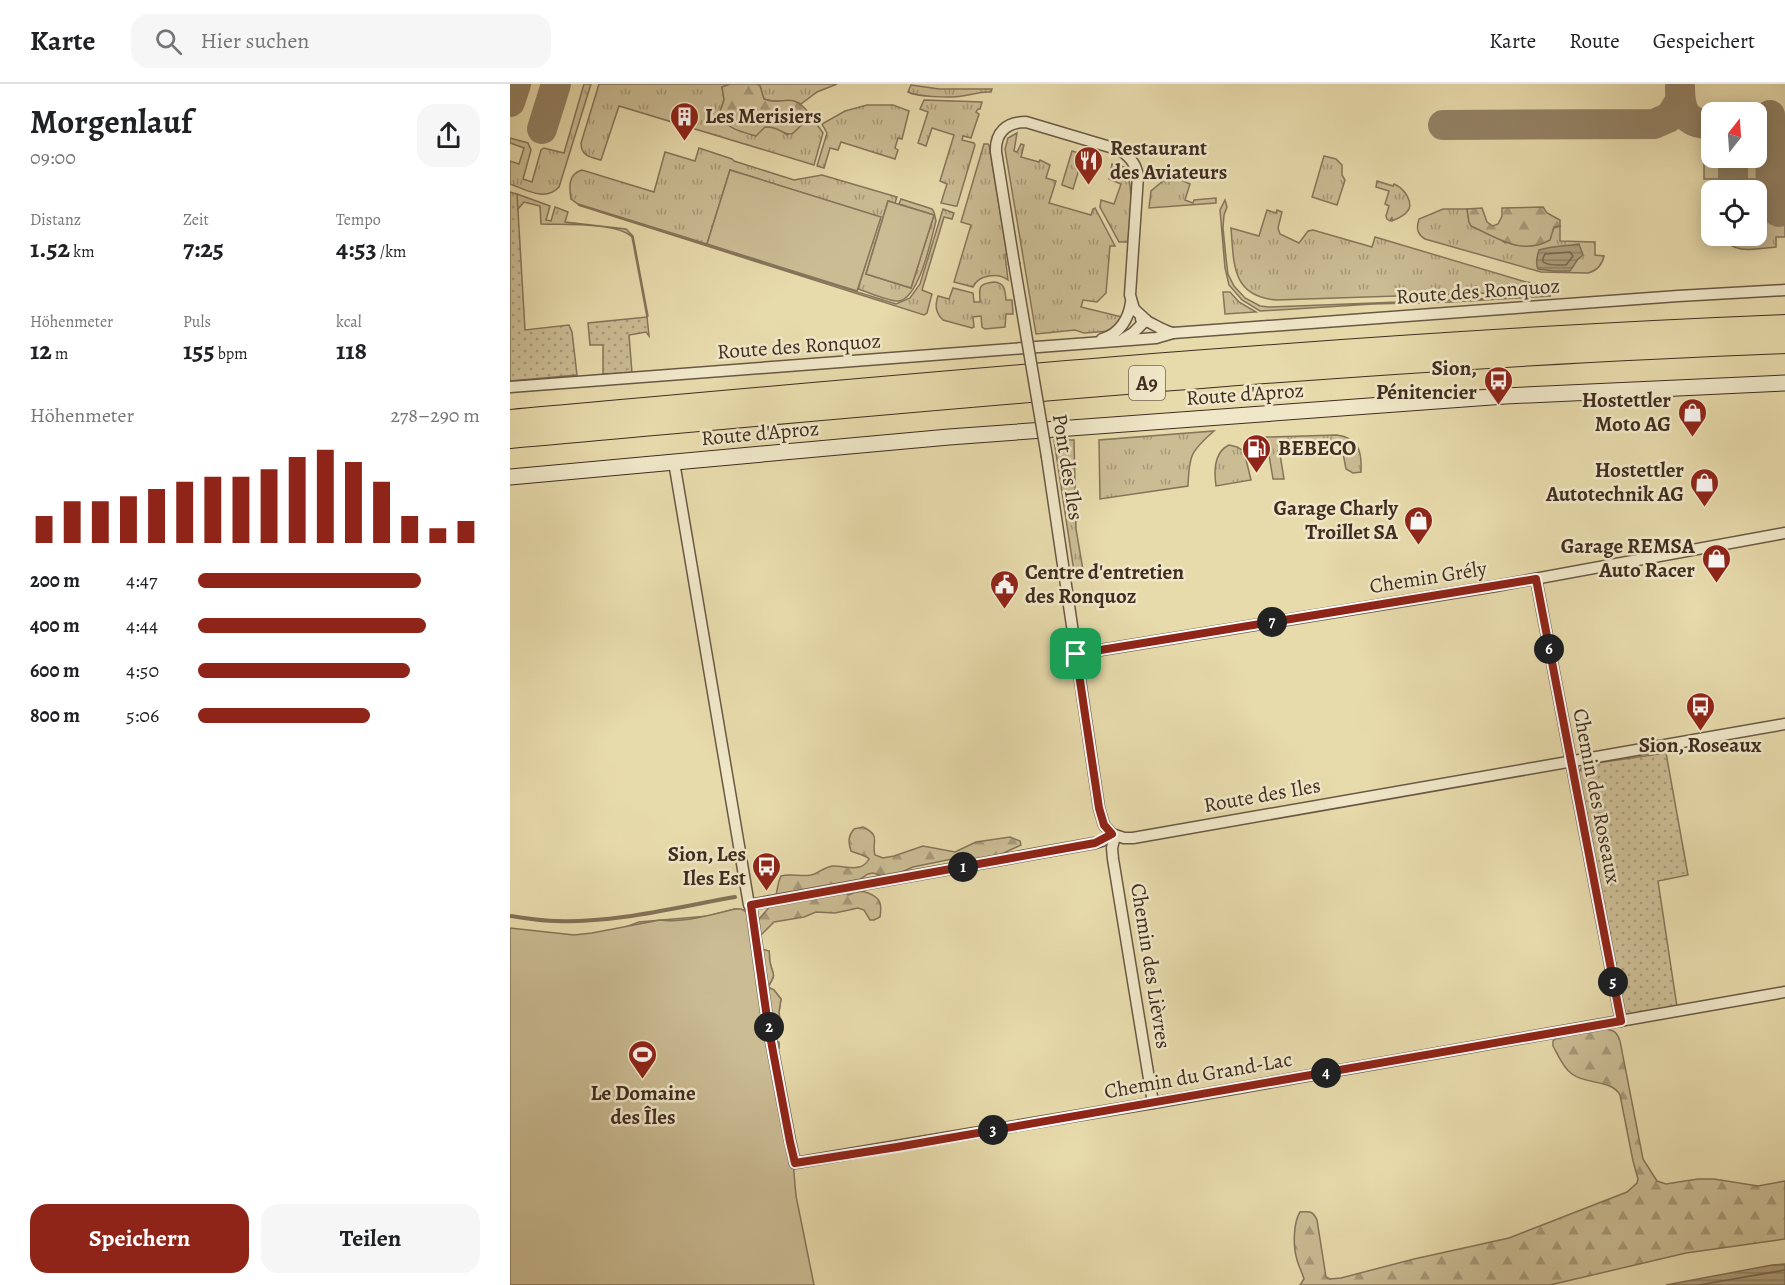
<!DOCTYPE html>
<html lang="de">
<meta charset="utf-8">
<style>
body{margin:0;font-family:Alegreya,serif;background:#f6f6f6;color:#202124;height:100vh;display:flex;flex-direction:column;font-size:22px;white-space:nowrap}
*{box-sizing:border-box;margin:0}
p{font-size:20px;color:#757577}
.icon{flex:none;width:33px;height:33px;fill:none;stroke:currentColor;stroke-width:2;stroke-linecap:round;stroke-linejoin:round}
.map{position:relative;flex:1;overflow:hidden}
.side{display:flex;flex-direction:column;background:#fff;width:510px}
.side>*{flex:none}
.needle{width:39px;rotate:17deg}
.controls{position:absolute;left:1191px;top:18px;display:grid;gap:12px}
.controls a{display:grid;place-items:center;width:66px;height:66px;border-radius:12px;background:#fff;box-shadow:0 3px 15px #0003;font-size:30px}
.pin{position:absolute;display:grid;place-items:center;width:51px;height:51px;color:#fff;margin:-26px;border-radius:12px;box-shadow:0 3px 9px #0006}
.km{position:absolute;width:30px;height:30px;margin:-15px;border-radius:50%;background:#222;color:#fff;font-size:16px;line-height:30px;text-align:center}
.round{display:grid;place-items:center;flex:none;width:63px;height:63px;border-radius:18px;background:#f6f6f6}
.headline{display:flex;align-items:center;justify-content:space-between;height:102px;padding:0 30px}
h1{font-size:33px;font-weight:600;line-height:45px}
.figures{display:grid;grid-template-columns:repeat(3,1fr);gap:9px;height:102px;padding:6px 30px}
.figures div{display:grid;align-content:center}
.figures b{font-size:26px;font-weight:600}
.figures small{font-size:16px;font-weight:400}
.figures p{font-size:16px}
.chart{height:168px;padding:12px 30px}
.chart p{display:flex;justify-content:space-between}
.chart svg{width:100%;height:108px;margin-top:6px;stroke:#8f2418;stroke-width:6}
.button{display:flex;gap:12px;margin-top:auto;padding:12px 30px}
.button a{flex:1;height:69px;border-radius:18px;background:#8f2418;color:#fff;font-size:24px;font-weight:600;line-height:69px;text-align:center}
.button a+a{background:#f6f6f6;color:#202124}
ul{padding:0 30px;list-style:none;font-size:20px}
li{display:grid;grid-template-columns:96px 72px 1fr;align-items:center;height:45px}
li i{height:15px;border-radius:8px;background:#8f2418}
header{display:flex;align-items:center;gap:36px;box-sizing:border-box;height:84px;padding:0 30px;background:#fff;border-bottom:2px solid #e0e0e0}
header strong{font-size:28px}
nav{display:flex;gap:33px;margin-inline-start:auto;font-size:21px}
.search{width:420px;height:54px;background:#f6f6f6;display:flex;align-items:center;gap:15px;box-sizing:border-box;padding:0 21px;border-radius:18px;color:#757577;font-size:22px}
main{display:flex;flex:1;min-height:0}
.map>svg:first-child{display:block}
.grass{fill:url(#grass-tufts);stroke:#86745a;stroke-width:1.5}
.forest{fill:url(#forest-firs);stroke:#86745a;stroke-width:1.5}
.park{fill:url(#park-dots);stroke:#86745a;stroke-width:1.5}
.pitch{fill:#cbbc94;stroke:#86745a;stroke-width:1.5}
.water{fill:url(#water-rules);stroke:#827158;stroke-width:1.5}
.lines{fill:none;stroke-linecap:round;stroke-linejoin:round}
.shore{stroke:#77664e;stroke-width:1.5}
.stream{stroke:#827158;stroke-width:4}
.taxiway{stroke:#948366;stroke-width:30}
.street-casing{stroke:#6a5844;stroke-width:13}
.secondary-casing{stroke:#402c21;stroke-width:17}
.highway-casing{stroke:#402c21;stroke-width:22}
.street{stroke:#efe7c8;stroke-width:10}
.secondary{stroke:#efe7c8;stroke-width:15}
.highway{stroke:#e7daab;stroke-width:20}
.street-bridge-casing{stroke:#6a5844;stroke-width:13;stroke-linecap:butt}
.street-bridge{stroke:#efe7c8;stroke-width:10}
.route-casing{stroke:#fff;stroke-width:12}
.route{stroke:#8f2418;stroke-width:8}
.labels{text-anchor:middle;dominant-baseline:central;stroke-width:5;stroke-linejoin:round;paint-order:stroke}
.shield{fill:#efe7c8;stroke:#746453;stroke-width:1.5}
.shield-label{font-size:20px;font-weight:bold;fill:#402c21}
.poi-label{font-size:21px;font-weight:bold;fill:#402c21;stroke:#efe7c8;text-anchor:end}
.street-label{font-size:21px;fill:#402c21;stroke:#efe7c8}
</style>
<header>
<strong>Karte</strong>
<div class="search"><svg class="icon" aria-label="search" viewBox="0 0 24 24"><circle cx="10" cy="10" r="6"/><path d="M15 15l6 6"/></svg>Hier suchen</div>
<nav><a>Karte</a><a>Route</a><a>Gespeichert</a></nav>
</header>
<main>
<section class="side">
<div class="headline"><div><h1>Morgenlauf</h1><p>09:00</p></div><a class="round"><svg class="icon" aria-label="share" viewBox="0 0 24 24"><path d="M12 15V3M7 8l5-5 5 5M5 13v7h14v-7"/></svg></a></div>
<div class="figures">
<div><p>Distanz</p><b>1.52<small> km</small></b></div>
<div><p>Zeit</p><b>7:25</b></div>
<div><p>Tempo</p><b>4:53<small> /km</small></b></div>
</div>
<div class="figures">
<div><p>Höhenmeter</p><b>12<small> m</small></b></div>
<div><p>Puls</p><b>155<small> bpm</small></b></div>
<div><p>kcal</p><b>118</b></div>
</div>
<div class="chart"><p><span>Höhenmeter</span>278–290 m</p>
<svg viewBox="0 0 160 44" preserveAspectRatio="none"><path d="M5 44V33M15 44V27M25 44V27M35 44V25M45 44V22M55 44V19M65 44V17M75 44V17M85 44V14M95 44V9M105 44V6M115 44V11M125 44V19M135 44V33M145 44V38M155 44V35"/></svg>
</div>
<ul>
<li><b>200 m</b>4:47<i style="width:79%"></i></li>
<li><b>400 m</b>4:44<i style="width:81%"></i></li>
<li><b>600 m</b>4:50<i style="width:75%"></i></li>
<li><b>800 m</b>5:06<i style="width:61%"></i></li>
</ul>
<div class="button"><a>Speichern</a><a>Teilen</a></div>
</section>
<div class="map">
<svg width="1275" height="1201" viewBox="0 0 1275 1201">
<defs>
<pattern id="grass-tufts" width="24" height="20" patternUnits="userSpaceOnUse" patternTransform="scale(1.5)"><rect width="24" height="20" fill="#cbbc94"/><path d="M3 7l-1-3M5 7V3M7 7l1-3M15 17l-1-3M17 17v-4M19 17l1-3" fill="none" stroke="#a69978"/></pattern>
<pattern id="forest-firs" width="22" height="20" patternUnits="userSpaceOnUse" patternTransform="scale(1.5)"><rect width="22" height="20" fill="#cbbc94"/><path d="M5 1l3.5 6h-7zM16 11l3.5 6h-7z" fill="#a69978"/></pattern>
<pattern id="park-dots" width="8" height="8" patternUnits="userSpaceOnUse" patternTransform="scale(1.5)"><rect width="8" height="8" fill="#cbbc94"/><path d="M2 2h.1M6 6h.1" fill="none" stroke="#a69978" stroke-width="1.8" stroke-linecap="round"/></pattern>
<pattern id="water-rules" width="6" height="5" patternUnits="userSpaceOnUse" patternTransform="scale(1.5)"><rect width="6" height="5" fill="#ae9f7c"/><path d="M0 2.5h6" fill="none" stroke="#8f8265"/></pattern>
</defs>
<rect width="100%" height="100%" fill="#e7daab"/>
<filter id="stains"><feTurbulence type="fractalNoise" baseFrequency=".00333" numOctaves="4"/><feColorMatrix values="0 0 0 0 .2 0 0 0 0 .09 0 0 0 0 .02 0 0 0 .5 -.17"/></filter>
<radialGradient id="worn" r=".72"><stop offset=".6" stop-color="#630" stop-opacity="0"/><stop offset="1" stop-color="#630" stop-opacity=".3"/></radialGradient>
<g class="grass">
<path d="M74,0H81L49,103C35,118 17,106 0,100V77L9,80L14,64L0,59V54L18,59L21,66L13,95L22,98L31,66L34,64L54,69Z"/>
<path d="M89,0H220L212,3L214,16L209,31L255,43L264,42L277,51L297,31L298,28L313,49L304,81L109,22L91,76C80,73 71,72 71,59Z"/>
<path d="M247,0H327L307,8L291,20C278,14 266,20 254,15L250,2Z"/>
<path d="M401,1L429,5H482L481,8C470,7 462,11 452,12C441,14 407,13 398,8Z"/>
<path d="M414,16L472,18L470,25H468L466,28L469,30L461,54L453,52L452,56L464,59L465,61L447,122H445L431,119L437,100L430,97L444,51L422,44L416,62L408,59L418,28L410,25Z"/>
<path d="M357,21H383L399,27L392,55L388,54L385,64L388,66L385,75L331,58L328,66L320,64L314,84L307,82L317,49L312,40L335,27Z"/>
<path d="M507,49L504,67L507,68L511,60L514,61L511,73L529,78L530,76L540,81L536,94L546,97L539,119L581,131L583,125L585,124L605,162H600L596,209L587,218L573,216L571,223L612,233L610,237L600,247L574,249L565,246L526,250L495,65L498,54Z"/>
<path d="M1194,59H1201L1202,74H1246L1247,59H1275V95H1194Z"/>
<path d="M474,60H478L479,61L497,169L495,171L498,196C488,188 468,191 463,203L444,198L461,141L451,138Z"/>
<path d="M189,64L222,75L224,77L284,96L312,91L387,113L385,119L378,117L356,190L401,204L424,131L389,120L391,115L422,125L424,128L426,137C421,155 410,213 389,217C380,218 358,208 348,205L370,133L220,86L197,160L68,120L61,115C59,103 58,90 72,86L144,108L155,68L185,77Z"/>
<path d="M562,67L572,70L571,74L575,75L577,72L579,73L575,83L570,82L563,105L552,101V100Z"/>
<path d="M814,72L826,75L832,81V91L835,96L827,121L802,113Z"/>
<path d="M602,80L614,83C626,103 619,136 618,158H609L590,123L591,116L604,120L611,100L599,95Z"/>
<path d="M667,94L680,100L675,116L683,119L684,116L706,114V119L639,124L641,107L653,97Z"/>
<path d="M867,97L883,102L884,100C894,104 906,120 896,129C892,133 886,135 882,137V133L880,137L877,135L876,132L879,122L875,120L879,107L866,103Z"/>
<path d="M7,110L40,122L36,136L41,137L45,123L58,128L55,138L116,145L123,152L138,232L137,233L122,153C108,138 52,141 31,140L30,122L14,118L7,126Z"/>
<path d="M715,116L717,123L714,131L713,144L716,174L718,190L724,202L735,214L750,222L759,223L787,222L1041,212L940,218L863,220L750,227L732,216L719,201L715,184L710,126Z"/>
<path d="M68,121L386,220L400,214L410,200L433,125L444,129L442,135L434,133L412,206L422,210L417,229L414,231Z"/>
<path d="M933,125H957L959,138L961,142L990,155L995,159L1050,142V157L1085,158V171L1094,172C1092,181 1086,187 1078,189L1031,188L915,155C907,150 906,144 909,135Z"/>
<path d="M757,126L766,129L767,126L772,128L768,144L770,150L789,159L798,147L803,146L862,163L865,153L1016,198L1043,202L1037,207L766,216C721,212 724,179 721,144L749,152Z"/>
<path d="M1247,137H1275V153H1266V163C1244,165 1225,171 1210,152H1246Z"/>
<path d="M484,198C495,199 495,206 496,216H502L503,230H496L495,243L475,245L472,243L471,232L463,233L464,243L462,244L433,236C425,228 425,221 428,212L439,215L443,204L463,209L464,218H470C470,205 466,200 484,198Z"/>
<path d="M713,208H720L729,218L746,228L715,230Z"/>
<path d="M704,347C681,367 679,371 678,402L590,415L589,356Z"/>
<path d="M827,351C849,354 852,368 851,388L843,389L836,385L832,364L820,358L819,356L769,364L774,395H763L756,353Z"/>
<path d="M544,356H564L566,445L573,486L569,489L565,488L563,481Z"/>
<path d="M719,361L727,363L734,367L741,396L706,402C704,388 704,368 719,361Z"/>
</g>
<g class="forest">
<path d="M220,0H247L250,2L254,15C273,23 280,6 298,28L297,36L282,50C271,51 270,42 255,43L246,52C232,48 217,45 209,31L214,16L212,3Z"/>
<path d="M1033,123L1037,129L1050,136V142L1044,143L1040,156C1011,172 988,154 961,142L959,138L957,125L972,124L977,138L983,142L988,140L992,132V124Z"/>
<path d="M353,743C372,752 361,758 365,771L373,774L384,772L413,762L445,768L466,758L500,753L510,757L511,761L483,774L471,778L457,774L442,775L403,783L385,791L376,793L363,789L358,790L343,800L336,809L338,811C341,810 344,808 348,808C351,807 355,808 358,809C371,814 372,820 370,833L364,836H360L354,826L348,824L325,829L306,828L294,833L264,838L247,855V864L259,867C260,871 259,874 260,878C263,893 267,888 258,903L264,906L271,915L269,928L271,947L270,949L258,950L261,956L269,958V964L0,868L97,850L129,838L198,832L225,825L235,826L248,837C252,830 260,824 264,817C268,808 267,799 271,792C281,789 291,793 301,791C309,789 315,782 324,782C337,782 351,789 359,775C355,771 347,770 341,767C338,758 338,752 344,745Z"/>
<path d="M1095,945C1105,946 1107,949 1110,957L1133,1075L1147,1097L1156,1100L1188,1095H1204L1248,1102L1275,1097V1155L1176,1169L1040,1201H790L794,1195C792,1188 789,1183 787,1176C783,1163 783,1139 790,1128C800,1127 803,1127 807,1136L816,1193L820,1195L831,1194L904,1175L999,1154L1117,1108L1127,1099L1128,1095L1123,1077L1110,1011C1101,995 1076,1001 1062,990C1053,984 1048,971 1043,962V957L1048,953Z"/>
</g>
<g class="park">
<path d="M0,108L7,110L15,246L59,241L62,248L67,291L0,297Z"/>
<path d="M137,233L139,252L136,248L119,251L122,289L93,290V261H80L78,239Z"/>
<path d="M1156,669L1178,791L1148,797L1167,923L1120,932L1114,929L1068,689L1073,681Z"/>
</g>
<g class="pitch">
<path d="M220,86L371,133L347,207L197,160Z"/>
<path d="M378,117L424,131L401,204L356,190Z"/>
<path d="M225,825H231L239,829L247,864L259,867C260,871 259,874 260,878C263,893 267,888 258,903L264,906L271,915L269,928L271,947L270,949L258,950L261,956L269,960V964L262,970L280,1044L286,1112L304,1201H0V844L64,851L82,849L150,836C172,839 202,831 225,825Z"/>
</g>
<g class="water">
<path d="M1069,160L1073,171L1068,175L1060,187H1044L1028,185C1025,179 1027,172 1029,166C1042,162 1056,162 1069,160Z"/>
<path d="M1275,1180V1201H1156L1262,1181Z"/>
</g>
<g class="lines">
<g class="shore">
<path d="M1060,168L1063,172L1056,181C1049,181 1039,182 1033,178V174L1035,170Z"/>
<path d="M1189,1201L1275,1186"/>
</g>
<path class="stream" d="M0,832C15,834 31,837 46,837C106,839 167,823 225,813"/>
<g class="taxiway">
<path d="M1170,3C1170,26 1175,41 1202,40"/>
<path d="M0,18L6,0"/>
<path d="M1260,31L1261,119V123L1269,128"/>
<path d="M933,41L1144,40L1160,33L1170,17"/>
<path d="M32,45L46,0"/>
<path d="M1223,106V74"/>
</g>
<defs>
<g id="street">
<path d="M504,179L486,68C485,49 496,38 516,38L610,66C620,73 626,80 628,92L620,211L624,225L636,236"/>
<path d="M631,235C642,238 650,246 663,249"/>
<path d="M592,255C610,250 619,234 621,218"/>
<path d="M613,255L623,249L636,236"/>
<path d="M0,303L646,254L663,249L1168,212L1275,206"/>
<path d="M537,373L589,724L594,741L602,750"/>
<path d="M164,378L239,821L585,759L592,757L602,750"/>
<path d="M1026,495L1111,937"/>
<path d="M566,570L986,502L1275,449"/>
<path d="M602,750L614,754H623L1275,640"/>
<path d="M605,752L602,764L603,775L643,1019"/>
<path d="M241,821L258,941L280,1057L285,1079L643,1019L1275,908"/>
</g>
<path id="secondary" d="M0,393L439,353L995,312L1275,299"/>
<g id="highway">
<path d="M0,336C424,298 849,258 1275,241"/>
<path d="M0,354C424,316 849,275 1275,259"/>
</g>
</defs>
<use href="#street" class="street-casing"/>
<use href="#secondary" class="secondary-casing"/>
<use href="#highway" class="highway-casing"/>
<use href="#street" class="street"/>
<use href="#secondary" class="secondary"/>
<use href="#highway" class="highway"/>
<defs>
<path id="street-bridge" d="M504,179L537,373"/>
</defs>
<use href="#street-bridge" class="street-bridge-casing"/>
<use href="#street-bridge" class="street-bridge"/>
</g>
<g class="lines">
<defs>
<path id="route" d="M1026,495L1111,937L387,1063L285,1079L280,1058L258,941L241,821L585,759L602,750L594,741L589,724L566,570Z"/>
</defs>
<use href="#route" class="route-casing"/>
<use href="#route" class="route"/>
</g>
<defs>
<symbol id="building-pin" viewBox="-11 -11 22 30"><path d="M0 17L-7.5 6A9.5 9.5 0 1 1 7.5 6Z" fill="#8f2418" stroke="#efe7c8"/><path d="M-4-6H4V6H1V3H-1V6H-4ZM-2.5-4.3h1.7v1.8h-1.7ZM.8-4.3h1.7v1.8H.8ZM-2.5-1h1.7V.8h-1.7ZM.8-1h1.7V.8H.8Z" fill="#fff"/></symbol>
<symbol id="restaurant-pin" viewBox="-11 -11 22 30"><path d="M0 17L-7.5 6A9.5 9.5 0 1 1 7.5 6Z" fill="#8f2418" stroke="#efe7c8"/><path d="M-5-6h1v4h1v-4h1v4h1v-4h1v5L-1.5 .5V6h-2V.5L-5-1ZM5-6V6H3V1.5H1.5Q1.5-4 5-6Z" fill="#fff"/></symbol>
<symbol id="bus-pin" viewBox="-11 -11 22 30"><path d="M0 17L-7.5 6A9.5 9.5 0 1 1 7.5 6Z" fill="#8f2418" stroke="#efe7c8"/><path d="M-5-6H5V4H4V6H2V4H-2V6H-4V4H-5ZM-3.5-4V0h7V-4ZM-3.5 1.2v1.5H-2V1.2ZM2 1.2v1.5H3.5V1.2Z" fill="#fff"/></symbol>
<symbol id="shop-pin" viewBox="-11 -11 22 30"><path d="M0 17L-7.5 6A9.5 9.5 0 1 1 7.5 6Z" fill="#8f2418" stroke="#efe7c8"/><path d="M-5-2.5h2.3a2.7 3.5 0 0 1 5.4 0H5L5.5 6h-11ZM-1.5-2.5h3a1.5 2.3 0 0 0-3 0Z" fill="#fff"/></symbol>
<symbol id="fuel-pin" viewBox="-11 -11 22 30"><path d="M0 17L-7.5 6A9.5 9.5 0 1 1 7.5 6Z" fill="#8f2418" stroke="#efe7c8"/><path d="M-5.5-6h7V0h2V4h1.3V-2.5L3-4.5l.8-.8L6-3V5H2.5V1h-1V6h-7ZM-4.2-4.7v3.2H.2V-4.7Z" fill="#fff"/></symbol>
<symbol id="civic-pin" viewBox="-11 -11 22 30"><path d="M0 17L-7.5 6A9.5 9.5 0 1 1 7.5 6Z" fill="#8f2418" stroke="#efe7c8"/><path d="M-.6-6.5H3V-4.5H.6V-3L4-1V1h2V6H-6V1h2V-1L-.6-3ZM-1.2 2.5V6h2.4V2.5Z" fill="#fff"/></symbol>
<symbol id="stadium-pin" viewBox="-11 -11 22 30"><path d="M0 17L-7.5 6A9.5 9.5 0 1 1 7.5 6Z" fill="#8f2418" stroke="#efe7c8"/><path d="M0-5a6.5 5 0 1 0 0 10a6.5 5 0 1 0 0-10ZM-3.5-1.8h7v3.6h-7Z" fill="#fff"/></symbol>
</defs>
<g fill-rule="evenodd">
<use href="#building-pin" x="158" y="16" width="33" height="45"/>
<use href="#restaurant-pin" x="562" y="60" width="33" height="45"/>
<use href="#bus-pin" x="972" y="280" width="33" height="45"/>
<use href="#shop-pin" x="1166" y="312" width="33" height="45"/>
<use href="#fuel-pin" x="730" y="348" width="33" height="45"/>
<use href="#shop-pin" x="1178" y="382" width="33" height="45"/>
<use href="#shop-pin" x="892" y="420" width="33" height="45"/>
<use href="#shop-pin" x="1190" y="458" width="33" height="45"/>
<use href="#civic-pin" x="478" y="484" width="33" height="45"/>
<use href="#bus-pin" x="1174" y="606" width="33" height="45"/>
<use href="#bus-pin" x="240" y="766" width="33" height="45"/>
<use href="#stadium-pin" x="116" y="954" width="33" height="45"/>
</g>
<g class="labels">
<rect class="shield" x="619" y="282" width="36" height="34" rx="4.5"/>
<g class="shield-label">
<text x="637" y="299">A9</text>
</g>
<g class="poi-label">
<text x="195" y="32" text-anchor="start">Les Merisiers</text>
<text x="600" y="64" text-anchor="start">Restaurant<tspan x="600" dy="24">des Aviateurs</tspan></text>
<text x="967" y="284">Sion,<tspan x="967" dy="24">Pénitencier</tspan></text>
<text x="1161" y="316">Hostettler<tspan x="1161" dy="24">Moto AG</tspan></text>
<text x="768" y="364" text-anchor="start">BEBECO</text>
<text x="1174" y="386">Hostettler<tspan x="1174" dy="24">Autotechnik AG</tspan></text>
<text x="888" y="424">Garage Charly<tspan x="888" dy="24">Troillet SA</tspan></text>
<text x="1185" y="462">Garage REMSA<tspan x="1185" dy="24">Auto Racer</tspan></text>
<text x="515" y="488" text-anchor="start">Centre d'entretien<tspan x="515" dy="24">des Ronquoz</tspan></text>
<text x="1190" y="661" text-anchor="middle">Sion, Roseaux</text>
<text x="236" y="770">Sion, Les<tspan x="236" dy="24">Iles Est</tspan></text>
<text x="133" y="1009" text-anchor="middle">Le Domaine<tspan x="133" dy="24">des Îles</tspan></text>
</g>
<g class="street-label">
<text transform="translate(968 207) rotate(-4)">Route des Ronquoz</text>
<text transform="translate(289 262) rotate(-4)">Route des Ronquoz</text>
<text transform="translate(735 310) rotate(-4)">Route d'Aproz</text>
<text transform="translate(250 349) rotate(-5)">Route d'Aproz</text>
<text transform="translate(558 383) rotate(81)">Pont des Iles</text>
<text transform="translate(918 493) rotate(-9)">Chemin Grély</text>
<text transform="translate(752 711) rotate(-10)">Route des Iles</text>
<text transform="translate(1087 712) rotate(79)">Chemin des Roseaux</text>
<text transform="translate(641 882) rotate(81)">Chemin des Lièvres</text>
<text transform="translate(688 991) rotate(-10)">Chemin du Grand-Lac</text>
</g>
</g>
<rect width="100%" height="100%" filter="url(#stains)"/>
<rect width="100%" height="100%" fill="url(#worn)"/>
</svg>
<div class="controls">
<a><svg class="needle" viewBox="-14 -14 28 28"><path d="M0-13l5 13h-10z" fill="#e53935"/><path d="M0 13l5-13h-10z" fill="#757577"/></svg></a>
<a><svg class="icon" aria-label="locate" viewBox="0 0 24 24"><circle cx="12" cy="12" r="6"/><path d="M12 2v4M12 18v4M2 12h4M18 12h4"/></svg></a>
</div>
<div class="pin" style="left:566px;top:570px;background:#1e9e55"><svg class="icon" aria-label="arrive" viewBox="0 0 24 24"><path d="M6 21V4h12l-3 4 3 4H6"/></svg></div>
<b class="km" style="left:453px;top:783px">1</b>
<b class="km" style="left:259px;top:943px">2</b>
<b class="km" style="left:483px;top:1046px">3</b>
<b class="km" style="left:816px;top:989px">4</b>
<b class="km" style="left:1103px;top:898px">5</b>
<b class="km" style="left:1039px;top:565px">6</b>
<b class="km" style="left:762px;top:538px">7</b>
</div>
</main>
